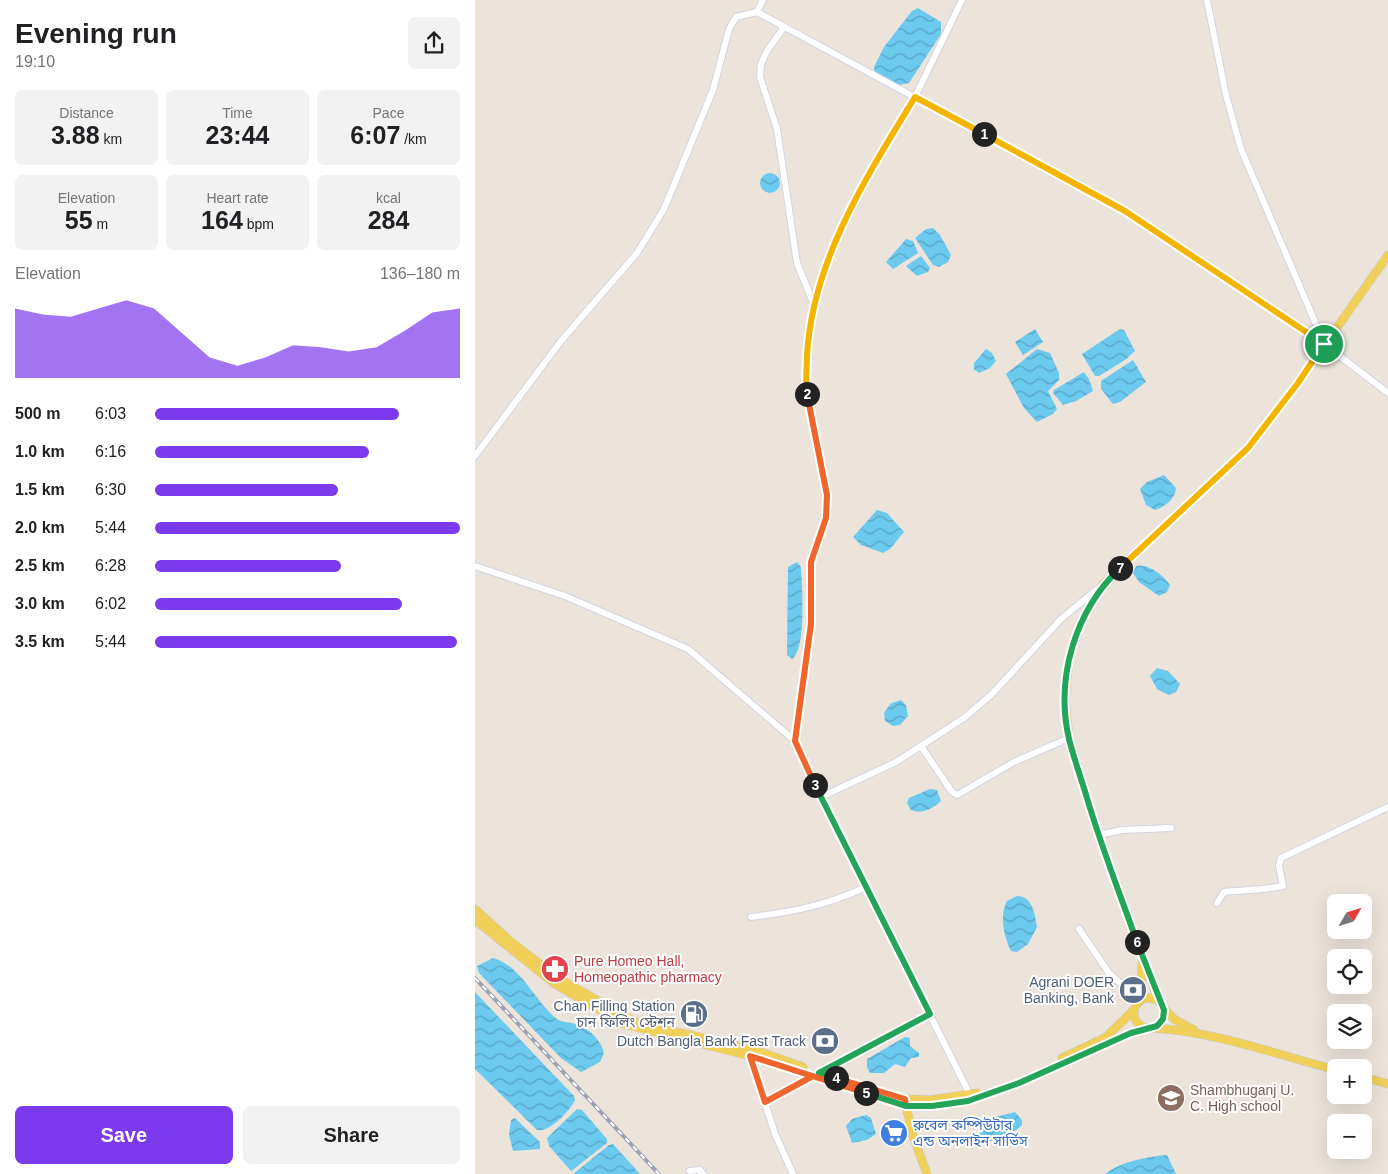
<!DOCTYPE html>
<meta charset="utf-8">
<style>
body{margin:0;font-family:Arial,"Noto Sans Bengali",sans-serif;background:#f2f2f2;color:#202124;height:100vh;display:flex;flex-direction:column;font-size:19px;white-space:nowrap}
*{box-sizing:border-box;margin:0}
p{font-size:16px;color:#757577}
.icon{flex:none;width:28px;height:28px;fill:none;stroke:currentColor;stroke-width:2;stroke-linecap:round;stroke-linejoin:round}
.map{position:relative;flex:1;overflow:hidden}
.panel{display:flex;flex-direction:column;background:#fff;width:475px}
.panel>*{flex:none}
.needle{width:32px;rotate:51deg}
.tools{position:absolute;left:852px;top:894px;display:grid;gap:10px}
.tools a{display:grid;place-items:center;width:45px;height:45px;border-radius:8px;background:#fff;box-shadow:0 5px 20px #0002;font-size:25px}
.pin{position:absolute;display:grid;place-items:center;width:42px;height:42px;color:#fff;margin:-21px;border:2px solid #fff;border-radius:50%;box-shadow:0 1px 5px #0007}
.km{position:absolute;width:25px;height:25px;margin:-12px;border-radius:50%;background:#222;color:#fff;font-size:14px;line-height:25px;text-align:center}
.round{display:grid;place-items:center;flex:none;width:52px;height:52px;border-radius:8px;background:#f2f2f2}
.summary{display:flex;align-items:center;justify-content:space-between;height:85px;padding:0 15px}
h1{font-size:28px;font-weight:800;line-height:38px}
.metrics{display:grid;grid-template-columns:repeat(3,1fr);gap:8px;height:85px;padding:5px 15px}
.metrics div{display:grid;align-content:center;border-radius:8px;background:#f2f2f2;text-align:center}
.metrics b{font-size:25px;font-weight:800}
.metrics small{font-size:14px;font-weight:400}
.metrics p{font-size:14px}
.chart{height:140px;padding:10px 15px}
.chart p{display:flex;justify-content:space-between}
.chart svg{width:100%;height:90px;margin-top:5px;fill:#7c3aed;opacity:.7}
.cta{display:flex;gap:10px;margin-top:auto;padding:10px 15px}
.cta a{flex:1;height:58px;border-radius:8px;background:#7c3aed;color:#fff;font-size:20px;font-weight:800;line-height:58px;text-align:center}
.cta a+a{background:#f2f2f2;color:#202124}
ul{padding:0 15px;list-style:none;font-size:16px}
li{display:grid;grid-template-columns:80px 60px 1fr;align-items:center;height:38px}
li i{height:12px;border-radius:6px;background:#7c3aed}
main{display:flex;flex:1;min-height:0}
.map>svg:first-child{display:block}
.water{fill:url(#water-waves)}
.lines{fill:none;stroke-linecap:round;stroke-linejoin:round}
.minor-casing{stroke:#d0d3e2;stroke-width:8}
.major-casing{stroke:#c7c7c7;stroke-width:9}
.minor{stroke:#fff;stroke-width:6}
.major{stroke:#f1d05a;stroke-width:8}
.rail-casing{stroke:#9da0b4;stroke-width:4}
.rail{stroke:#fff;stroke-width:2;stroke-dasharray:5.5;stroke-linecap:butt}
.split-1-casing{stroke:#fff;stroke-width:10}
.split-2-casing{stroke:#fff;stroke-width:10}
.split-3-casing{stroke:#fff;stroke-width:10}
.split-4-casing{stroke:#fff;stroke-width:10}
.split-5-casing{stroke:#fff;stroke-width:10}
.split-6-casing{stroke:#fff;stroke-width:10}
.split-7-casing{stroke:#fff;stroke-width:10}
.split-8-casing{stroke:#fff;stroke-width:10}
.split-1{stroke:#f5b400;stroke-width:6}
.split-2{stroke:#f5b400;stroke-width:6}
.split-3{stroke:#f0652b;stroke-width:6}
.split-4{stroke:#22a559;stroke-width:6}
.split-5{stroke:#f0652b;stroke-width:6}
.split-6{stroke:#22a559;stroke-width:6}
.split-7{stroke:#22a559;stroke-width:6}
.split-8{stroke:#f5b400;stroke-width:6}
.labels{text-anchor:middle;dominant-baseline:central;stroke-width:4;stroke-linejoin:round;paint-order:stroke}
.health-label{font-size:14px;fill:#be3a42;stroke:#fff;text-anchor:start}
.service-label{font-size:14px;fill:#4e5e75;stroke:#fff;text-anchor:end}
.education-label{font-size:14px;fill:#785e54;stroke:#fff;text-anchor:start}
.shop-label{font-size:14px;fill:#366cbe;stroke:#fff;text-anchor:start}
</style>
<main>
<section class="panel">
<div class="summary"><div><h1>Evening run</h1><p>19:10</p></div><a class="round"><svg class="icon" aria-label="share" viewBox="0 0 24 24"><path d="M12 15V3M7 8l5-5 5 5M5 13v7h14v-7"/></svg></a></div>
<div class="metrics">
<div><p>Distance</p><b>3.88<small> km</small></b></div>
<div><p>Time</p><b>23:44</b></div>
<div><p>Pace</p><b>6:07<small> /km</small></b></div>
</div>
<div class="metrics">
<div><p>Elevation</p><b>55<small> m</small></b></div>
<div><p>Heart rate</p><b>164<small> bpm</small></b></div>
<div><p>kcal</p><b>284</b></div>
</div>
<div class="chart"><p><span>Elevation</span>136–180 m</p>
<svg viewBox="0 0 160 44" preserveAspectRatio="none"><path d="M0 44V10L10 13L20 14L30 10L40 6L50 10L60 22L70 34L80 38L90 34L100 28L110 29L120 31L130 29L140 21L150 12L160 10V44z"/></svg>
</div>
<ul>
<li><b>500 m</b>6:03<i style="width:80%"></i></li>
<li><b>1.0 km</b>6:16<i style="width:70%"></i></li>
<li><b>1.5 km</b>6:30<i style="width:60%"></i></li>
<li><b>2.0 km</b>5:44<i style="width:100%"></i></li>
<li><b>2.5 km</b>6:28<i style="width:61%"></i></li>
<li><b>3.0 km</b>6:02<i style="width:81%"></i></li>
<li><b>3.5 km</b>5:44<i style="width:99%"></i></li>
</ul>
<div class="cta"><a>Save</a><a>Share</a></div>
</section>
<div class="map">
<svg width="913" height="1174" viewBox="0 0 913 1174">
<defs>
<pattern id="water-waves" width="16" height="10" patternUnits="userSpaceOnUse" patternTransform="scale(1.25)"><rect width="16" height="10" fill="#6ccaef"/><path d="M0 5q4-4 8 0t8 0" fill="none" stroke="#59a4c2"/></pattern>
</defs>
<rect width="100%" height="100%" fill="#ece4db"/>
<g class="water">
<path d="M443,8L466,22V34L434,83L424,85L400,72L399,67L409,47L437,11Z"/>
<circle cx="295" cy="183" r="10"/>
<path d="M458,228L465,235L476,255L473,262L464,267L458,265L440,238L451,229Z"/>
<path d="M431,239L438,241L443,253L418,269L411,262Z"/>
<path d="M446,256L455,268L453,272L442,276L431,266Z"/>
<path d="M560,329L568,342L548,355L540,342Z"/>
<path d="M645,329L649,330L660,351L650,360L624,376H620L607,354Z"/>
<path d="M511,349L517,353L521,361L515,368L504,373L499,369V363Z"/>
<path d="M562,349L575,353L584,373V380L573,391L582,409L578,414L562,422L549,408L531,374Z"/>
<path d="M658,360L671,382L645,402L638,404L626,389V381Z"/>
<path d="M609,372L614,379L618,391L601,401L588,405L578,393L579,390Z"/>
<path d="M689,475L701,488C700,499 690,507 680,510L671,505L665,489L672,482Z"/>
<path d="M402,510L412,513L429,532L415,549L408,553L386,545L378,537Z"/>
<path d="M322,562L326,567C327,584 332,650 317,659L312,655L313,567Z"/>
<path d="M661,566C673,563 689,576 695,585L692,592L684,596L664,582L658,573Z"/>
<path d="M682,668L693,671L705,684L701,692L694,695L682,689L675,676Z"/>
<path d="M426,700L431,705L433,716L425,725L418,726L410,721L409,713L415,704Z"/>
<path d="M455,789L462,790L466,801C458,808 447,815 436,810L432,803L434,798Z"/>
<path d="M542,896C558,896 560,915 562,927L553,944L542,952L536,951C529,937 524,916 532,901Z"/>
<path d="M18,958C47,966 60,1002 82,1019C88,1023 95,1022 101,1024C115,1029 126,1040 129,1053L125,1062L106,1072L86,1058L4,973L2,966Z"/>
<path d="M0,992L99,1096L100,1100C95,1111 74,1133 62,1130L0,1069Z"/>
<path d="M430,1037L435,1038V1046L444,1053V1057L436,1058L430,1067L420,1064L409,1073H395L392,1067V1059Z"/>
<path d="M102,1109L107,1110L132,1139V1143L96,1171L74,1146L72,1138Z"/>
<path d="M540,1112L547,1120V1125C539,1133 517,1144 506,1141L504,1129L509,1120Z"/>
<path d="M391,1115L396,1118L401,1134L392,1140L377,1143L371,1126L377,1119Z"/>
<path d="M40,1118L65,1142V1149L38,1151L34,1135L36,1120Z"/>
<path d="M138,1144L165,1174H98L134,1145Z"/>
<path d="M692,1155L701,1174H630C647,1161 671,1157 692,1155Z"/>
</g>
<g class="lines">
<defs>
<g id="minor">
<path d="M732,0L751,95L766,149L849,343"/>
<path d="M282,12L288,0"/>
<path d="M309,27L292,51L286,64L285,77L302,129L322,263L339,305L334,332L331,389L352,495L351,518L336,561V624L320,741"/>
<path d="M339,305L352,261L364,233L408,150L440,97L487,0"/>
<path d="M0,456L86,341L162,253L189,209L238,90L254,29L261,17L282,12L650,211L849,344L913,393"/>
<path d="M0,566L90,596L213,649L320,741L346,797L495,1095"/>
<path d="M446,746L477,792L482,795L539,762L594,738"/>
<path d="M346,797L421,762L489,718L517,694L586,619L626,586"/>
<path d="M624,835L647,830L696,828"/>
<path d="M742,903L749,892C769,890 788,890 808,886L804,866L806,858L913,807"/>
<path d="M276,917C317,912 353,905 391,887"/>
<path d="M604,929L634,973L663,999"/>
<path d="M275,1056L300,1134L318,1174"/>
<path d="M344,1073L455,1014"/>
<path d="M290,1102L338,1076"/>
<path d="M215,1171L225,1170L228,1174"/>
</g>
<g id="major">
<path d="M0,909L35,941L83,978L162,1023L277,1049L328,1067"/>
<path d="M0,920L80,984L149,1024L275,1056L431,1106H457L493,1101L544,1083L656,1033L673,1028"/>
<circle cx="674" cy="1013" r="15"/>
<path d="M684,1002L619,822L594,738L590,700L594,657L606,622L628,584L773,448L823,383L913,255"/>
<path d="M662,1004L666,987L667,964"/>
<path d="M689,1008L699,1019L719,1030"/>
<path d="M678,1028C737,1031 804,1055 861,1070"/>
<path d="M587,1058L631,1037L659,1010"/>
<path d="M889,1077L913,1084"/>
<path d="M384,1085L430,1099L456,1100L502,1093"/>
<path d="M430,1102L438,1136L452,1174"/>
</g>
</defs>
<use href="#minor" class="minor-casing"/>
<use href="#major" class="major-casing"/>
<use href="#minor" class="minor"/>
<use href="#major" class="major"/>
<defs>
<path id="rail" d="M0,978L184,1174"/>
</defs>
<use href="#rail" class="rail-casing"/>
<use href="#rail" class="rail"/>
</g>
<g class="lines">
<defs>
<path id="split-1" d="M509,134L650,211L849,344"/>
<path id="split-2" d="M332,394C330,382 332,368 332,356C337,261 392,176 440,97L509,134"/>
<path id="split-3" d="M332,394L352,495L351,518L336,562V624L320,741L340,785"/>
<path id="split-4" d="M340,785L455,1014L344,1073L361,1078"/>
<path id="split-5" d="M361,1078L430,1099L431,1106L275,1056L290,1102L338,1076L391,1093"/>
<path id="split-6" d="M391,1093L431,1106H457L493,1101L544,1083L656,1033L682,1026L688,1019L689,1010L662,942"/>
<path id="split-7" d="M645,568C600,611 580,678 594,739C599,759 606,778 612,798C626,846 645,894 662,942"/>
<path id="split-8" d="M645,568L773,448L823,383L849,344"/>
</defs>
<use href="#split-1" class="split-1-casing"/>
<use href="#split-2" class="split-2-casing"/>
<use href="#split-3" class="split-3-casing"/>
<use href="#split-4" class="split-4-casing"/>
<use href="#split-5" class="split-5-casing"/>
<use href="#split-6" class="split-6-casing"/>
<use href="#split-7" class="split-7-casing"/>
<use href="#split-8" class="split-8-casing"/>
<use href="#split-1" class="split-1"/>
<use href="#split-2" class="split-2"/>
<use href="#split-3" class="split-3"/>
<use href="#split-4" class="split-4"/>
<use href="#split-5" class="split-5"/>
<use href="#split-6" class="split-6"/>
<use href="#split-7" class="split-7"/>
<use href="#split-8" class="split-8"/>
</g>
<defs>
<symbol id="pharmacy-disc" viewBox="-11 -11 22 22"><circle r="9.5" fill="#e0444e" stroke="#fff"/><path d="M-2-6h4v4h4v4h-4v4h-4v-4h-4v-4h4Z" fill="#fff"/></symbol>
<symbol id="bank-disc" viewBox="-11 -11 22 22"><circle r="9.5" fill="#5c6f8a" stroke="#fff"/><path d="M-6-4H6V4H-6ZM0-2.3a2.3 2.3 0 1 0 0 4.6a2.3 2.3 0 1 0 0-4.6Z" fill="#fff"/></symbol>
<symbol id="fuel-disc" viewBox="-11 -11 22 22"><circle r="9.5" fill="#5c6f8a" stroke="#fff"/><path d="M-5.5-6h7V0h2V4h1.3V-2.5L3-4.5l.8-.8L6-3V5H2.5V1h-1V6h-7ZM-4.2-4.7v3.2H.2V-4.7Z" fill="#fff"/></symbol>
<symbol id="school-disc" viewBox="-11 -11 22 22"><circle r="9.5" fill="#8d6e63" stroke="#fff"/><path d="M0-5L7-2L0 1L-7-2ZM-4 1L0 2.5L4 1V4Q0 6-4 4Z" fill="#fff"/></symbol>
<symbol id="supermarket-disc" viewBox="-11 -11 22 22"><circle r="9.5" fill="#3f7fe0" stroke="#fff"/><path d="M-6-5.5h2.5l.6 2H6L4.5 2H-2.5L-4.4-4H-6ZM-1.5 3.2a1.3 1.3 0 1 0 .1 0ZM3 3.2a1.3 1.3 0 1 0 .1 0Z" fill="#fff"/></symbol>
</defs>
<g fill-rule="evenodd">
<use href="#pharmacy-disc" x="64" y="953" width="32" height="32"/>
<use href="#bank-disc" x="642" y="974" width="32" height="32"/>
<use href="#fuel-disc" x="203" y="998" width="32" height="32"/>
<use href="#bank-disc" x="334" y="1025" width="32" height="32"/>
<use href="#school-disc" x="680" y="1082" width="32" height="32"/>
<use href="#supermarket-disc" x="403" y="1117" width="32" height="32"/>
</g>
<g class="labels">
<g class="health-label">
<text x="99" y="961">Pure Homeo Hall,<tspan x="99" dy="16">Homeopathic pharmacy</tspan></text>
</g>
<g class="service-label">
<text x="639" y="982">Agrani DOER<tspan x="639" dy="16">Banking, Bank</tspan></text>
<text x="200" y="1006">Chan Filling Station<tspan x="200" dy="16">চান ফিলিং স্টেশন</tspan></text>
<text x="331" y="1041">Dutch Bangla Bank Fast Track</text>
</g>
<g class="education-label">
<text x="715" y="1090">Shambhuganj U.<tspan x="715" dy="16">C. High school</tspan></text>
</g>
<g class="shop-label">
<text x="438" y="1125">রুবেল কম্পিউটার<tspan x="438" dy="16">এন্ড অনলাইন সার্ভিস</tspan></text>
</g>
</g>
</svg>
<div class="tools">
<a><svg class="needle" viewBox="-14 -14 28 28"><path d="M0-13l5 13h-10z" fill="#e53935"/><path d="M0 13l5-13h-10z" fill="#757577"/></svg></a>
<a><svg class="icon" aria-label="locate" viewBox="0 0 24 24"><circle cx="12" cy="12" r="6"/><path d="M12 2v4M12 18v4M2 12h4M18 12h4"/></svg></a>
<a><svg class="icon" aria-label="layers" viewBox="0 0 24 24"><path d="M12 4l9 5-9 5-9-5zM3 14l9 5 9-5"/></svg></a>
<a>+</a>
<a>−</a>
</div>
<div class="pin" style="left:849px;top:344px;background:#1e9e55"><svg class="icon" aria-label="arrive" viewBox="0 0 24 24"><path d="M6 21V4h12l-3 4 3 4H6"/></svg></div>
<b class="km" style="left:509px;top:134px">1</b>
<b class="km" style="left:332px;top:394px">2</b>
<b class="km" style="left:340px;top:785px">3</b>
<b class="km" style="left:361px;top:1078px">4</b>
<b class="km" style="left:391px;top:1093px">5</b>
<b class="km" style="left:662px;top:942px">6</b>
<b class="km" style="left:645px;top:568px">7</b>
</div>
</main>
